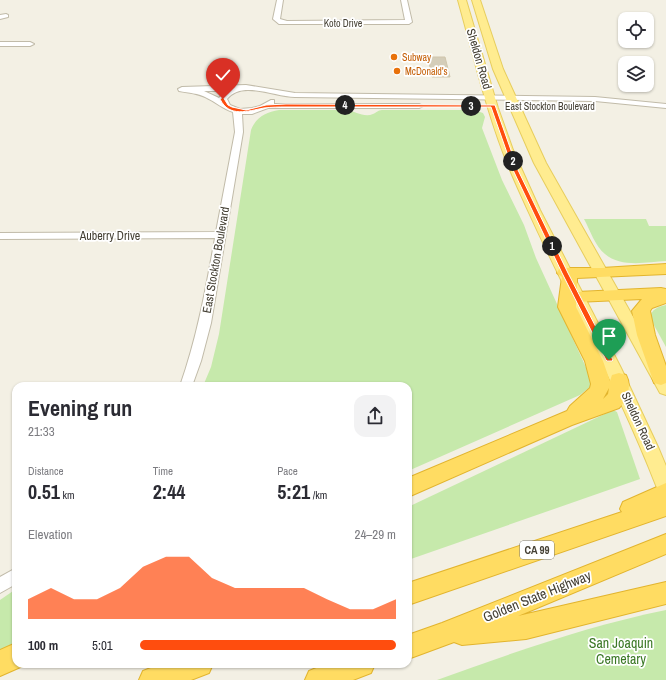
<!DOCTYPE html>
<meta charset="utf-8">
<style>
body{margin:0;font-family:"Archivo Narrow",sans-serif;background:#f2f2f3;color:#2b2b33;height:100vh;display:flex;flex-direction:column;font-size:15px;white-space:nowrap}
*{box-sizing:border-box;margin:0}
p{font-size:13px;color:#7c7c81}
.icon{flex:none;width:22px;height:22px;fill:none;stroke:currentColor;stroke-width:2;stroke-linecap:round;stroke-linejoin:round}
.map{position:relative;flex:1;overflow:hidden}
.side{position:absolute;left:12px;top:382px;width:400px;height:286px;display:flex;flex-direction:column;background:#fff;border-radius:12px;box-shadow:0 1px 3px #0004}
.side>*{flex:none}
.buttons{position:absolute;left:618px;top:12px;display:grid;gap:8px}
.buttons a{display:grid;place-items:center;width:36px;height:36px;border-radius:8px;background:#fff;box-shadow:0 1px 3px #0004;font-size:20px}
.pin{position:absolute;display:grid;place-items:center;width:34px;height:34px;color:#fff;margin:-41px -17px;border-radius:50% 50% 50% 0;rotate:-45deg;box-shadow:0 0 4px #0007}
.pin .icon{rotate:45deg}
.km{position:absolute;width:20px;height:20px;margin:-10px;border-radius:50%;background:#222;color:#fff;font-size:11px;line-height:20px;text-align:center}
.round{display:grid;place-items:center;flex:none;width:42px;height:42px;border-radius:12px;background:#f2f2f3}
.overview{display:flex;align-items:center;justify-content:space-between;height:68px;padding:0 16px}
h1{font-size:22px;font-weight:700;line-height:30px}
.figures{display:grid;grid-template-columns:repeat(3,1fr);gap:6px;height:68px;padding:4px 16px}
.figures div{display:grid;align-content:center}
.figures b{font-size:20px;font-weight:700}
.figures small{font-size:11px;font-weight:400}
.figures p{font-size:11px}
.chart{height:112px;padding:8px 16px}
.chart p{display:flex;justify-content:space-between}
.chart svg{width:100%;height:72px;margin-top:4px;fill:#ff4d0e;opacity:.7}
ul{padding:0 16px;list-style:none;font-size:13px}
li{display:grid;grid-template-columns:64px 48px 1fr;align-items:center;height:30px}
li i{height:10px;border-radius:5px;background:#ff4d0e}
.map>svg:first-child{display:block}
.green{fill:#c6e9ab}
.building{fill:#d4cdb9;stroke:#cfc5ac}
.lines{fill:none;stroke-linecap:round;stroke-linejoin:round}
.minor-casing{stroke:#c1bba9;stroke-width:2}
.major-casing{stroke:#e7cd5d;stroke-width:2}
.highway-casing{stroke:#e2b42e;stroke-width:2}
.minor{fill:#fff;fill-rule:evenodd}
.major{fill:#ffec90;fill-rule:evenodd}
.highway{fill:#ffdc62;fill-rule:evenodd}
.route{fill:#ff4d0e;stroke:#fff}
.food-dot{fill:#e8710a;stroke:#fff;stroke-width:1.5}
.labels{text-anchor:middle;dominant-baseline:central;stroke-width:3.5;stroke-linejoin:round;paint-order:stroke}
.far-street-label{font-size:10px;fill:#454034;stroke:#fff}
.far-food-label{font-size:10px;fill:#c56008;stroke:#fff;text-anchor:start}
.shield{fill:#fff;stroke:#7d7971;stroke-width:1}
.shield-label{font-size:11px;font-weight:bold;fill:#454034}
.street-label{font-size:12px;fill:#454034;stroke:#fff}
.near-street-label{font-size:14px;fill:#454034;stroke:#fff}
.near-park-label{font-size:14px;fill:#3b7825;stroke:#fff}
</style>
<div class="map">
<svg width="666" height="680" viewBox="0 0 666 680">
<rect width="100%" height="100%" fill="#f3f0e4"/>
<g class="green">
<path d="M279,110H347C355,111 364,118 373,114C376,113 378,110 382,110H474L483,113L485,117L482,128L502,180L524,225L536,258L589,374L592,381L590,387L580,395L408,471V386H203L211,367L219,334L251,130C256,117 266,112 279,110Z"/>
<path d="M584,219H646L649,226H666V261C647,262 621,268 605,254C595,246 590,230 584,219Z"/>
<path d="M666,305V347L650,318C651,309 658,307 666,305Z"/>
<path d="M613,410L617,412L640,479L408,560V507Z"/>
<path d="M16,589V647L0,654V600Z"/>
<path d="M666,610V680H437C512,653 587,626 666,610Z"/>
</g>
<path class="building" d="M428,57H445L450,77H432Z"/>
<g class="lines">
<defs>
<g id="minor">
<path d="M277,0H283L280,19L287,21L405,20L401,0H407L412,22L409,24H279L273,19Z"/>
<path d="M6,14L8,15V17L0,19V15Z"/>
<path d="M0,42H30L34,44L30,46H0Z"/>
<path d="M246,85L295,93L595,97L666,104V108L595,101L295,97C275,97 242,80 227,99L230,105L240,109L252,108L260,106L271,100H274V104H419L423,106L419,108H268L252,114H242L243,132L211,323L201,361L192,386H180C197,338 206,288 215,238L0,239V233L216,232L235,132L233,112C223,109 216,102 207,98C198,93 189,93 179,91L178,89L182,87ZM204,91H225L219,98Z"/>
<path d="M16,568V584L0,593V577Z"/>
</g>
<g id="major">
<path d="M458,0H466L498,108L513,150L540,210L621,368L658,447L666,466V495L660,493L657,488C615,379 556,278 510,170C487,115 474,57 458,0Z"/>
<path d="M472,0H480L503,69L546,163L666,375V395L660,393L534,163L493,69Z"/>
</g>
<g id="highway">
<path d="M666,264V274L577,278V292L661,288L666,289V303L652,308L650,311L655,335L666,366V383L661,385L654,383L637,335L632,311L642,299L576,302V307L603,361L610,381L612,375L619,373L626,375C632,386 628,399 619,408L572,425L408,497V478L567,411L570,406L590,388L591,384L585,361L558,307L562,277L557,273L559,269L565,268H602ZM609,388L608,394L603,399Z"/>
<path d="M666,483V516L408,605V583L622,512L620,509L623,502Z"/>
<path d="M666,534V554L518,616L666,582V604L526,639L462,645L454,642L408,659V635L442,623Z"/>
<path d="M16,643V664L25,665L0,676V650Z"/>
<path d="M161,664H213L209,673L191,680H139L143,671Z"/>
<path d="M326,664H375L371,673L353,680H305L309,671Z"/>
</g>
</defs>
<use href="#minor" class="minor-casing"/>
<use href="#major" class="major-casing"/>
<use href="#highway" class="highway-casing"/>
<use href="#minor" class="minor"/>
<use href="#major" class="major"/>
<use href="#highway" class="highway"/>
</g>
<path class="route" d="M223,97L228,105L232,107L246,110L266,105L286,104L495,105L518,170L568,273L613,360L612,361H607L606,360L562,273L513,170L491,107H286C279,107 272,107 264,108C248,111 229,118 220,99Z"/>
<g class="food-dot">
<circle cx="394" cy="57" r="4"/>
<circle cx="397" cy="71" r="4"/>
</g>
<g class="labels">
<g class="far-street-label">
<text x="343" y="23">Koto Drive</text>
<text x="550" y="106">East Stockton Boulevard</text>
</g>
<g class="far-food-label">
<text x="402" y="57">Subway</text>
<text x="405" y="71">McDonald's</text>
</g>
<rect class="shield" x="520" y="541" width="34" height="18" rx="3"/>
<g class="shield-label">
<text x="537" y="550">CA 99</text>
</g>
<g class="street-label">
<text transform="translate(479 59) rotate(74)">Sheldon Road</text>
<text x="110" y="236">Auberry Drive</text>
<text transform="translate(216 260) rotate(-80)">East Stockton Boulevard</text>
<text transform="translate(638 421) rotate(65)">Sheldon Road</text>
</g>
<g class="near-street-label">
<text transform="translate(537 596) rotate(-22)">Golden State Highway</text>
</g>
<g class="near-park-label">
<text x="621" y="643">San Joaquin<tspan x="621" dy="16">Cemetary</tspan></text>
</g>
</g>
</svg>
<div class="buttons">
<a><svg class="icon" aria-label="locate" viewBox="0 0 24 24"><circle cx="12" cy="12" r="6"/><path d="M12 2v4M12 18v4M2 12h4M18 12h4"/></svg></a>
<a><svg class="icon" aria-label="layers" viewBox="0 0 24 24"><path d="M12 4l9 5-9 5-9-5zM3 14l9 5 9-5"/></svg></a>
</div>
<div class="pin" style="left:609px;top:360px;background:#1e9e55"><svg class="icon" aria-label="arrive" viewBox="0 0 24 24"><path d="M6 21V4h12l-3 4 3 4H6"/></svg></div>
<div class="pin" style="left:223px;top:99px;background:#d93025"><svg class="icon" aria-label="check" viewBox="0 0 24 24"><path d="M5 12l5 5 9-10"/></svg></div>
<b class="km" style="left:552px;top:246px">1</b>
<b class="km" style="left:513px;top:161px">2</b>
<b class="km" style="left:471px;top:106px">3</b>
<b class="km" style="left:345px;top:105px">4</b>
<section class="side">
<div class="overview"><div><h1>Evening run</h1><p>21:33</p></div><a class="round"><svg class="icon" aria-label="share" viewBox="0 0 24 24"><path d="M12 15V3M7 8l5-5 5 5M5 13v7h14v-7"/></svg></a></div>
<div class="figures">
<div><p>Distance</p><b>0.51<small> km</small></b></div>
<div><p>Time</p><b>2:44</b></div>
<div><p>Pace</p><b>5:21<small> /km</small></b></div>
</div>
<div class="chart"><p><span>Elevation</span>24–29 m</p>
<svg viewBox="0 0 160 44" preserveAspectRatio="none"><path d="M0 44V32L10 25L20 32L30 32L40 25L50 12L60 6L70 6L80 19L90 25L100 25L110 25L120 25L130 32L140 38L150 38L160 32V44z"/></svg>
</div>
<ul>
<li><b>100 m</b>5:01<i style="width:100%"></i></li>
</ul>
</section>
</div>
